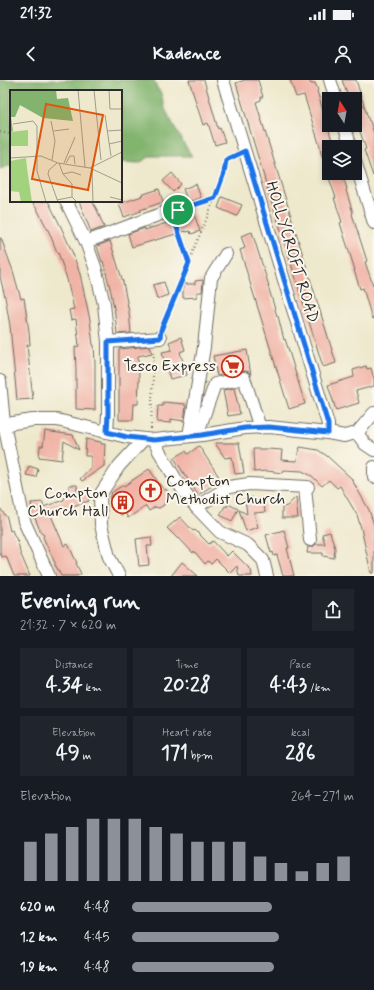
<!DOCTYPE html>
<meta charset="utf-8">
<style>
body{margin:0;font-family:Mynerve,sans-serif;background:#20242c;color:#f1f3f6;height:100vh;display:flex;flex-direction:column;font-size:15px;white-space:nowrap}
*{box-sizing:border-box;margin:0}
p{font-size:13px;color:#9ea1a6}
.icon{flex:none;width:22px;height:22px;fill:none;stroke:currentColor;stroke-width:2;stroke-linecap:round;stroke-linejoin:round}
.map{position:relative;height:496px;overflow:hidden}
.side{display:flex;flex-direction:column;background:#171b24;flex:1}
.side>*{flex:none}
.needle{width:26px;rotate:349deg}
.tools{position:absolute;left:322px;top:12px;display:grid;gap:8px}
.tools a{display:grid;place-items:center;width:40px;height:40px;border-radius:0px;background:#171b24;box-shadow:0 2px 6px #0003;font-size:20px}
.pin{position:absolute;display:grid;place-items:center;width:34px;height:34px;color:#fff;margin:-17px;border:2px solid #fff;border-radius:50%;box-shadow:0 1px 4px #0007}
.round{display:grid;place-items:center;flex:none;width:42px;height:42px;border-radius:0px;background:#20242c}
.head{display:flex;align-items:center;justify-content:space-between;height:68px;padding:0 20px}
h1{font-size:22px;font-weight:700;line-height:30px}
.figures{display:grid;grid-template-columns:repeat(3,1fr);gap:6px;height:68px;padding:4px 20px}
.figures div{display:grid;align-content:center;border-radius:0px;background:#20242c;text-align:center}
.figures b{font-size:20px;font-weight:700}
.figures small{font-size:11px;font-weight:400}
.figures p{font-size:11px}
.chart{height:112px;padding:8px 20px}
.chart p{display:flex;justify-content:space-between}
.chart svg{width:100%;height:72px;margin-top:4px;stroke:#8c9099;stroke-width:6}
ul{padding:0 20px;list-style:none;font-size:13px}
li{display:grid;grid-template-columns:64px 48px 1fr;align-items:center;height:30px}
li i{height:10px;border-radius:5px;background:#8c9099}
.status{display:flex;justify-content:space-between;align-items:center;height:28px;padding:0 20px;background:#171b24;direction:ltr}
.status svg{height:11px;fill:currentColor}
header{display:flex;justify-content:space-between;align-items:center;height:52px;padding:0 20px;background:#171b24;font-size:18px;font-weight:700}
.map>svg:first-child{display:block}
.forest{fill:#82b46e;stroke:#56704c}
.building{fill:#f0b3a6}
.lines{fill:none;stroke-linecap:round;stroke-linejoin:round}
.minor-casing{stroke:#6f6d63;stroke-width:14}
.path{stroke:#6f6d63;stroke-width:2;stroke-dasharray:1 3;stroke-linecap:butt}
.minor{stroke:#fff;stroke-width:12}
.route-casing{stroke:#fff;stroke-width:8}
.route{stroke:#1a73e8;stroke-width:5}
.labels{text-anchor:middle;dominant-baseline:central;stroke-width:4;stroke-linejoin:round;paint-order:stroke}
.street-label{font-size:16px;fill:#2b2b2b;stroke:#fbf7ec}
.poi-label{font-size:16px;fill:#2b2b2b;stroke:#fbf7ec;text-anchor:end}
.inset-road{fill:none;stroke:#a09c8c;stroke-width:1}
.view{fill:#df570e;fill-opacity:0.15;stroke:#df570e;stroke-width:2}
.inset-edge{fill:none;stroke:#2b2b2b;stroke-width:2}
</style>
<div class="status"><b>21:32</b><svg viewBox="0 0 49 12"><path d="M0 12V9h3v3zM5 12V6h3v6zM10 12V3h3v9zM15 12V0h3v12zM26 1h20v11H26zM47 4h2v5h-2z"/></svg></div>
<header><svg class="icon" aria-label="back" viewBox="0 0 24 24"><path d="M15 5l-7 7 7 7"/></svg>Kadence<svg class="icon" aria-label="person" viewBox="0 0 24 24"><circle cx="12" cy="8" r="4"/><path d="M4 21q1-7 8-7t8 7"/></svg></header>
<div class="map">
<svg width="374" height="496" viewBox="0 0 374 496">
<rect width="100%" height="100%" fill="#fbf7ec"/>
<filter id="ink" filterUnits="userSpaceOnUse"><feTurbulence type="fractalNoise" baseFrequency=".025" numOctaves="2"/><feDisplacementMap in="SourceGraphic" scale="8" xChannelSelector="R" yChannelSelector="G"/><feConvolveMatrix kernelMatrix="1 2 1 2 8 2 1 2 1" color-interpolation-filters="sRGB"/></filter>
<filter id="wash" filterUnits="userSpaceOnUse"><feTurbulence type="fractalNoise" baseFrequency=".012" numOctaves="4" result="noise"/><feDisplacementMap in="SourceGraphic" scale="16" xChannelSelector="R" yChannelSelector="G"/><feGaussianBlur stdDeviation="0.9" result="paint"/><feColorMatrix in="noise" values="0 0 0 0 0 0 0 0 0 0 0 0 0 0 0 0 0 1.4 0 .05"/><feComposite in="paint" operator="in"/></filter>
<g filter="url(#wash)">
<rect width="100%" height="100%" fill="#eee8cc"/>
<path class="forest" d="M0,0H154L157,8L161,13L165,29L181,59L192,76H151L139,83L121,82V11H11V85L0,89Z"/>
<g id="blocks">
<g class="building">
<path d="M189,0H204L218,49L220,48L225,62L215,65L208,43L203,45Z"/>
<path d="M245,0H258L263,17H261V20L256,22L336,283L323,287L279,144L273,127L236,3Z"/>
<path d="M290,0H309L311,4L315,3L318,10L317,11L334,67H329V91L328,92L320,70H321L304,15L296,17Z"/>
<path d="M342,0H356L369,41H370L374,54V95L373,96L364,70L366,69L355,37V19H349Z"/>
<path d="M172,93L181,104L173,112L163,101Z"/>
<path d="M328,93H342L347,109L346,110L353,133L352,134L367,181L365,182L374,208V238L372,239L363,208L360,209L354,190H355L340,143L342,142L334,118H336L328,95H329Z"/>
<path d="M196,104L201,118L188,122L183,109Z"/>
<path d="M159,109L163,122L140,130L141,131L124,137L119,124L142,116L141,115Z"/>
<path d="M222,117L242,125L237,136L218,128Z"/>
<path d="M31,121H48L61,147L73,174L80,194L90,240L93,265H94L95,284V330L76,329V289L75,267L79,266L76,239L71,240L69,230L74,229L67,199L58,172H57L49,152L37,129Z"/>
<path d="M79,121H92L97,130L104,147L91,152Z"/>
<path d="M194,134L200,151L191,154L190,151L186,152V151L132,167L128,154L145,148V150L170,142V143Z"/>
<path d="M252,152L269,206H268L277,236H278L284,260L285,259L288,268L305,324L289,329L240,170L245,168L241,156Z"/>
<path d="M0,158H1L13,191L21,219L24,218L29,251L30,265H27L33,319L17,320L10,246L5,217L0,197Z"/>
<path d="M110,161L123,202L129,232L131,253L117,254L115,234L111,212L103,181L102,182L97,166Z"/>
<path d="M203,200L202,212H197V217L183,218V204H195V201Z"/>
<path d="M164,202L168,215L157,219L153,205Z"/>
<path d="M181,257L185,270L180,272L187,295L170,299L162,272L172,270L169,262Z"/>
<path d="M150,266L152,273L138,276L139,299L138,324H134L133,340H119V269Z"/>
<path d="M247,270L251,296L249,292L246,291H243L217,296L213,276Z"/>
<path d="M366,286L367,289L371,288L374,299V306L356,311L359,323L336,330L328,305L354,297L353,290Z"/>
<path d="M234,308L240,334L228,336L223,310Z"/>
<path d="M163,322L185,324V326H186L184,341L171,339V343L157,342L158,326H163Z"/>
<path d="M45,351L73,355L79,370L64,361L62,380L39,377L40,366H43Z"/>
<path d="M86,359L101,362V364H105L104,386L82,401L80,399L91,387V376H85Z"/>
<path d="M215,363H239L244,393L235,394L232,377L225,378Z"/>
<path d="M199,366L221,400L198,415L174,378L186,371L188,374Z"/>
<path d="M300,367L318,370L327,376L351,398L369,430L374,445V493H371L361,448L357,435L340,406L337,408L329,400L322,406L312,396L302,391L284,390L283,393L267,391L254,392L253,369H268L282,370L281,380L297,381L298,372H299Z"/>
<path d="M29,386L38,389L36,397L26,395Z"/>
<path d="M149,389L164,410L166,409L171,417L165,421L164,425L159,428L155,427L149,431L146,426L128,438L125,433L121,435L109,417L112,415L111,413L123,405L124,406Z"/>
<path d="M69,405H77V417L87,414L89,421L50,433L64,466L68,464L77,483H76L81,494L77,496H61L56,486H55V483L43,457L44,455L41,453L35,438H33L31,423L43,422V427L64,420V418L69,416Z"/>
<path d="M252,417L253,420L263,418L265,432L254,433L258,447L246,451L239,430L247,434L245,419Z"/>
<path d="M296,417L298,438H282V427L287,426Z"/>
<path d="M228,424L238,429L232,441L220,435L225,426L227,427Z"/>
<path d="M0,428L7,438L10,451L12,450L14,455L15,456L17,461L19,463L18,464L20,469L19,470L30,496H14L6,476L2,477L0,473Z"/>
<path d="M180,437L193,451L195,450L209,464L213,461L227,476L232,471L251,490L252,496H239L237,486L230,493L216,479L211,484L208,481L205,484L194,471L193,473L179,458L178,459L167,448Z"/>
<path d="M284,450L289,468H287L294,496H283L277,475L274,476L273,472L271,473L266,455Z"/>
<path d="M330,452L335,468L334,478L323,476V473H307L308,467H311L314,466L316,464H325L322,454Z"/>
<path d="M151,457L152,466H147L149,485L139,486L136,459Z"/>
<path d="M182,482L198,496H171Z"/>
</g>
</g>
</g>
<g filter="url(#ink)">
<use href="#blocks" fill-opacity="0" stroke="#6f6d63" stroke-width="1"/>
<g class="lines">
<defs>
<g id="minor">
<path d="M223,0L328,344V353"/>
<path d="M330,0L336,19"/>
<path d="M344,45L351,67"/>
<path d="M355,81L374,143"/>
<path d="M66,121L86,162L95,187L104,224L108,262V334L107,352"/>
<path d="M86,162L174,129"/>
<path d="M108,262L160,258"/>
<path d="M0,301L4,344L24,441L49,496"/>
<path d="M0,345L33,340H57L127,357L154,360L202,355L245,348L269,347L328,353L344,356L357,353L374,333"/>
<path d="M357,353L365,364L374,370"/>
<path d="M197,355L215,304L244,298L260,348"/>
<path d="M189,356L204,267L211,198L226,174"/>
<path d="M154,360L159,371L178,403L196,427L220,452L248,465L263,480L267,496"/>
<path d="M374,387V397"/>
<path d="M305,407L310,460"/>
<path d="M196,427L229,407L249,404L308,407"/>
<path d="M119,496L109,477L101,445L100,415L119,386L143,360"/>
</g>
</defs>
<use href="#minor" class="minor-casing"/>
<g class="path">
<path d="M0,52L11,54"/>
<path d="M183,128L215,118"/>
<path d="M174,139L188,182"/>
<path d="M161,249L215,118L224,93L226,80L235,76"/>
<path d="M151,349L154,269"/>
</g>
<use href="#minor" class="minor"/>
</g>
</g>
<g class="lines" filter="url(#ink)">
<defs>
<path id="route" d="M245,71L328,344V353L269,347L245,348L202,355L154,360L127,357L107,352L108,334V262L160,258L161,250L189,183L171,130L174,129L178,130L215,118L224,93L226,80Z"/>
</defs>
<use href="#route" class="route-casing"/>
<use href="#route" class="route"/>
</g>
<defs>
<symbol id="supermarket-ring" viewBox="-11 -11 22 22"><circle r="9.5" fill="#fbf7ec" stroke="#c8321e" stroke-width="1.5"/><path d="M-6-5.5h2.5l.6 2H6L4.5 2H-2.5L-4.4-4H-6ZM-1.5 3.2a1.3 1.3 0 1 0 .1 0ZM3 3.2a1.3 1.3 0 1 0 .1 0Z" fill="#c8321e"/></symbol>
<symbol id="church-ring" viewBox="-11 -11 22 22"><circle r="9.5" fill="#fbf7ec" stroke="#c8321e" stroke-width="1.5"/><path d="M-1.2-6h2.4v3.5h3.3v2.4h-3.3V6h-2.4V-.1h-3.3v-2.4h3.3Z" fill="#c8321e"/></symbol>
<symbol id="building-ring" viewBox="-11 -11 22 22"><circle r="9.5" fill="#fbf7ec" stroke="#c8321e" stroke-width="1.5"/><path d="M-4-6H4V6H1V3H-1V6H-4ZM-2.5-4.3h1.7v1.8h-1.7ZM.8-4.3h1.7v1.8H.8ZM-2.5-1h1.7V.8h-1.7ZM.8-1h1.7V.8H.8Z" fill="#c8321e"/></symbol>
</defs>
<g fill-rule="evenodd">
<use href="#supermarket-ring" x="220" y="274" width="25" height="25"/>
<use href="#church-ring" x="138" y="398" width="25" height="25"/>
<use href="#building-ring" x="110" y="410" width="25" height="25"/>
</g>
<g class="labels">
<g class="street-label">
<text transform="translate(292 172) rotate(73)">HOLLYCROFT ROAD</text>
</g>
<g class="poi-label">
<text x="216" y="286">Tesco Express</text>
<text x="166" y="401" text-anchor="start">Compton<tspan x="166" dy="18">Methodist Church</tspan></text>
<text x="108" y="413">Compton<tspan x="108" dy="18">Church Hall</tspan></text>
</g>
</g>
<g transform="translate(10 10)">
<rect width="112" height="112" fill="#eee8cc"/>
<path d="M18,40V56H0V42ZM16,68L17,78L22,112H11L9,102L0,101V71Z" fill="#a3d27f"/>
<path d="M0,0H46L47,9L58,8L63,31L33,28L10,15L5,27H1L3,41L0,42Z" fill="#82b46e"/>
<path class="inset-road" d="M68,0L75,77M84,0L91,70M99,0L100,19H112M95,25L101,66M41,31L45,51L42,70M3,34L23,31L27,36V81L36,112M44,41L59,39M97,41L112,40M99,54L112,51M0,68L31,66L48,73L80,78M47,73L39,80L38,84L48,112M49,73L53,84L62,94V107L67,112M54,73L65,47M56,73L60,66H64L65,74M80,78L112,62M80,78L112,93M82,81L83,112M53,84L62,82L71,85M100,107L112,110M47,110L62,107"/>
<path class="view" d="M36,14L93,25L78,100L22,89Z"/>
<rect width="112" height="112" class="inset-edge"/>
</g>
</svg>
<div class="tools">
<a><svg class="needle" viewBox="-14 -14 28 28"><path d="M0-13l5 13h-10z" fill="#e53935"/><path d="M0 13l5-13h-10z" fill="#9ea1a6"/></svg></a>
<a><svg class="icon" aria-label="layers" viewBox="0 0 24 24"><path d="M12 4l9 5-9 5-9-5zM3 14l9 5 9-5"/></svg></a>
</div>
<div class="pin" style="left:178px;top:130px;background:#1e9e55"><svg class="icon" aria-label="arrive" viewBox="0 0 24 24"><path d="M6 21V4h12l-3 4 3 4H6"/></svg></div>
</div>
<section class="side">
<div class="head"><div><h1>Evening run</h1><p>21:32 · 7 × 620 m</p></div><a class="round"><svg class="icon" aria-label="share" viewBox="0 0 24 24"><path d="M12 15V3M7 8l5-5 5 5M5 13v7h14v-7"/></svg></a></div>
<div class="figures">
<div><p>Distance</p><b>4.34<small> km</small></b></div>
<div><p>Time</p><b>20:28</b></div>
<div><p>Pace</p><b>4:43<small> /km</small></b></div>
</div>
<div class="figures">
<div><p>Elevation</p><b>49<small> m</small></b></div>
<div><p>Heart rate</p><b>171<small> bpm</small></b></div>
<div><p>kcal</p><b>286</b></div>
</div>
<div class="chart"><p><span>Elevation</span>264–271 m</p>
<svg viewBox="0 0 160 44" preserveAspectRatio="none"><path d="M5 44V20M15 44V15M25 44V11M35 44V6M45 44V6M55 44V6M65 44V11M75 44V15M85 44V20M95 44V20M105 44V20M115 44V29M125 44V33M135 44V38M145 44V33M155 44V29"/></svg>
</div>
<ul>
<li><b>620 m</b>4:48<i style="width:63%"></i></li>
<li><b>1.2 km</b>4:45<i style="width:66%"></i></li>
<li><b>1.9 km</b>4:48<i style="width:64%"></i></li>
</ul>
</section>
